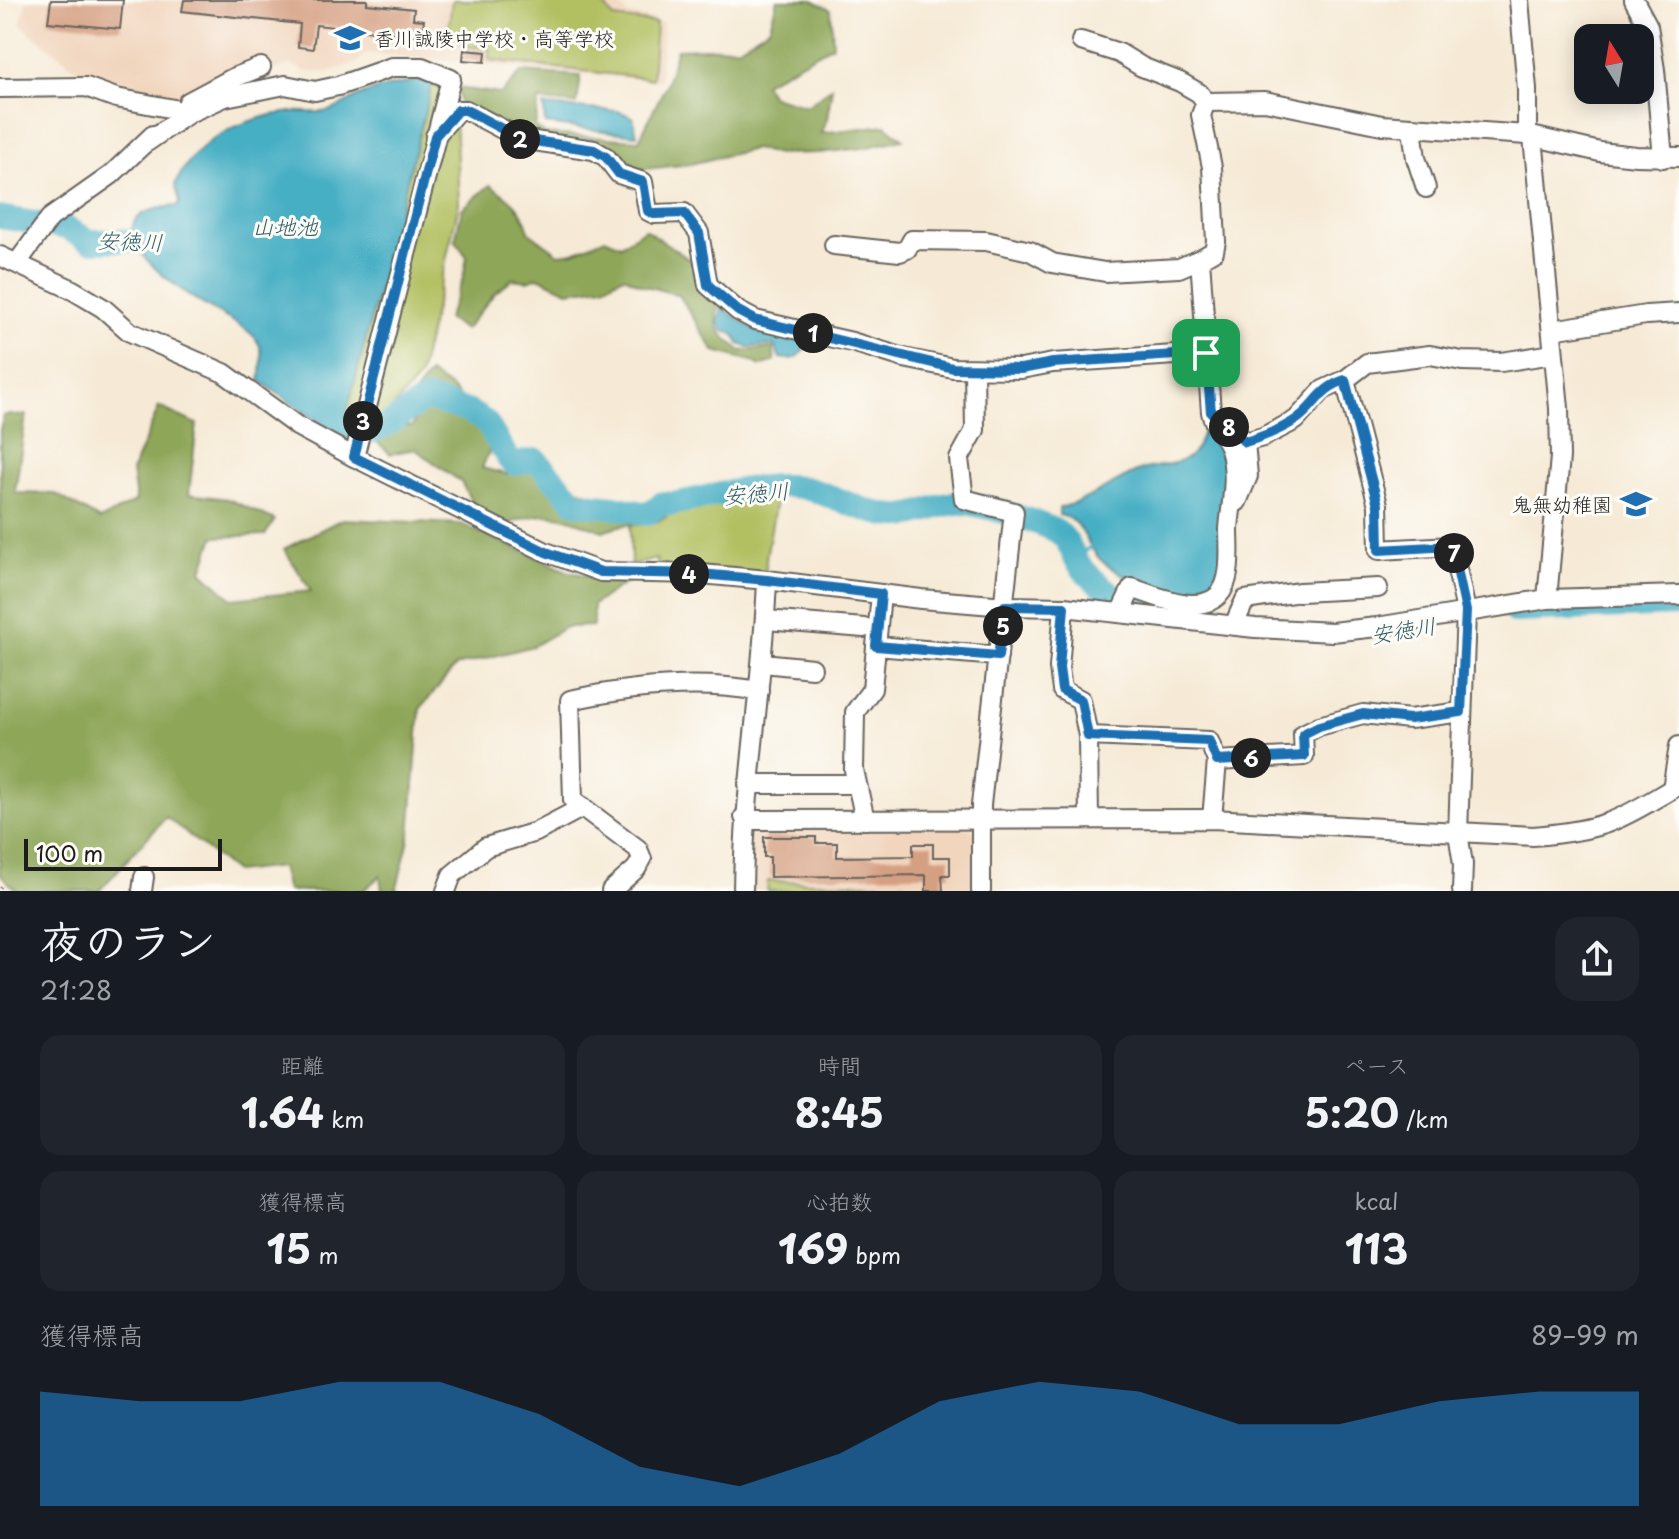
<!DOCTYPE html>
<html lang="ja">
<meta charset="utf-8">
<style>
body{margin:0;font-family:"Playpen Sans","Klee One",sans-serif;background:#20242c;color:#f1f3f6;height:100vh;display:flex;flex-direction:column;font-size:30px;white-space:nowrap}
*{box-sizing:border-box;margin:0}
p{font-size:26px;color:#9ea1a6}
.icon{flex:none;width:44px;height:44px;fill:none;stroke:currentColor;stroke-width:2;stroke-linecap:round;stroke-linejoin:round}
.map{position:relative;height:891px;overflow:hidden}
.panel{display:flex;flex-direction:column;background:#171b24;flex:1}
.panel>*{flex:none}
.needle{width:52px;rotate:349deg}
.fabs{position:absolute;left:1574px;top:24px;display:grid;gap:16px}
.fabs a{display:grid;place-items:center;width:80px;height:80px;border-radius:16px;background:#171b24;box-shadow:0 4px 20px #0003;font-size:40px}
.scale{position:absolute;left:24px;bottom:20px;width:198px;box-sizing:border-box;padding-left:8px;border:4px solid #1c1c1c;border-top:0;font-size:22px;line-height:28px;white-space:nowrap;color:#1c1c1c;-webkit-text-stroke:6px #fdfcf7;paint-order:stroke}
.pin{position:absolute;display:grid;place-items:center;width:68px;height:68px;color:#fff;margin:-34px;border-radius:16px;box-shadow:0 4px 12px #0006}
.km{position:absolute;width:40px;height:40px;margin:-20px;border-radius:50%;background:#222;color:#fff;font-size:22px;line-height:40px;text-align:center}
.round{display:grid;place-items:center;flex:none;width:84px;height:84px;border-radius:24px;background:#20242c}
.headline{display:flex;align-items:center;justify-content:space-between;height:136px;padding:0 40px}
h1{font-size:44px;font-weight:700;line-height:60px}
.metrics{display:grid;grid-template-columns:repeat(3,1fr);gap:12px;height:136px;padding:8px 40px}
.metrics div{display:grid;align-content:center;border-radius:20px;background:#20242c;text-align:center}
.metrics b{font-size:40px;font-weight:700}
.metrics small{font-size:22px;font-weight:400}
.metrics p{font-size:22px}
.chart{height:224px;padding:16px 40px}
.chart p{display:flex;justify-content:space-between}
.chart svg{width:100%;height:144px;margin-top:8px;fill:#1f6fb2;opacity:.7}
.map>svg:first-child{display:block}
.built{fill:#f1d5bd}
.green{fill:#b3c062;stroke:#686e3f;stroke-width:2}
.forest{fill:#8ea658;stroke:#55613a;stroke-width:2}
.water{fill:#46afc4;stroke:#316670;stroke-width:2}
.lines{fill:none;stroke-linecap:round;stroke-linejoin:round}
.stream{stroke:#46afc4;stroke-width:4}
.river{stroke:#46afc4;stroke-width:24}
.building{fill:#d59f81}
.minor-casing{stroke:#68645d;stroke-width:22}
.path{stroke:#68645d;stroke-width:2;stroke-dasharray:2 6;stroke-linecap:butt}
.minor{stroke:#fff;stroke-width:18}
.route-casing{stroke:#fff;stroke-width:16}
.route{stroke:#1f6fb2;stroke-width:10}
.labels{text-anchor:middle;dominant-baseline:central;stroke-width:6;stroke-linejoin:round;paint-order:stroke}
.poi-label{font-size:20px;fill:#1c1c1c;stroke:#fdfcf7;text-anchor:start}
.water-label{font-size:22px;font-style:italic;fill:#2f5e68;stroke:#fdfcf7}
</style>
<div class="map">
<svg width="1679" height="891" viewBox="0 0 1679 891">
<rect width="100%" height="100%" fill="#fdfcf7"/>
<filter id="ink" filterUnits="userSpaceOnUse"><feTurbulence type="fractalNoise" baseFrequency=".0125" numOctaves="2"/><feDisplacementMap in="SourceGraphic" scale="16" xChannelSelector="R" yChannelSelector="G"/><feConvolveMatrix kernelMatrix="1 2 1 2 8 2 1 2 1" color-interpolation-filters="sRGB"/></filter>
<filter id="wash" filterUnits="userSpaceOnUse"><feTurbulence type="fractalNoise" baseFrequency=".006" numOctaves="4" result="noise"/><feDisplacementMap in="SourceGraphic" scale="32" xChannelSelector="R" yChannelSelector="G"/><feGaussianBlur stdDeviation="1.8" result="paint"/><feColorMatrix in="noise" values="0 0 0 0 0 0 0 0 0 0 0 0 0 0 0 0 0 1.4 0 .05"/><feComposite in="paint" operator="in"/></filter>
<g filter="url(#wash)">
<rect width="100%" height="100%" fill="#f6ead6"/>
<g class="built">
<path d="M27,0H614L628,14L663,23L660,81L366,53L358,62L329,72H307L291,64L264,74L231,70L180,95L90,80L20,24Z"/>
<path d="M755,826L970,828L977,834L975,891H747V831Z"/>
</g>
<g class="green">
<path d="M452,0H600L614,18L656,23L652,79L489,60V49L462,46L463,36L448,34Z"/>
<path d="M432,85L454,94L459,204L419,377L367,439L336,430Z"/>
<path d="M778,489L766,558V573L659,568L656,559L631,566L630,526C647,523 666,525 673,507Z"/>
<path d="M768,881L904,884V891H767Z"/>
</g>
<g class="forest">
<path d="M777,0H813L831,10L833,45L764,83L772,96L807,106L832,87L827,119L821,133L886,125L903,139L863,148L818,153L778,154L754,149L690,164L628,171L615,158L523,148L497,137L460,104L458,88L501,94L522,72L581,76L577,104L539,101L535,127L546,134L639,140L665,87L677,49L739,47L770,27Z"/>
<path d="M490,185C510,198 524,209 529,232L559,254L574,252L605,238L621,245L645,229L690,260L707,288L719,301C712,330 720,333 741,351L773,348L775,361L760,366L752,361L714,351L679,295L642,285L624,276L604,286L568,291L538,277L528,281L512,279L494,294L465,330L447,319L463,278L467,257L455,240L462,209Z"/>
<path d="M429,374L451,388L480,419L490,449L482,468L506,474L542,460C553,469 565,484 577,489C606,501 637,499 667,508L664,518C644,523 622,523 603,531C562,517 551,507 508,524L476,510L461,482L415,449L390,454L374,439L396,425L412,427L418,414L409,400Z"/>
<path d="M159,407L197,424L189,494L228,499L275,520L265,535L214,537L202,571L232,599L311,591L284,549L342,519L461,524L569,572L627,582L593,605V626L566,627L533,646L456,666L420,709L410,835L396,891H382L380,876L363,891H287L281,867L235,872L166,817L99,891H17L0,874V430L4,415H26L15,493L56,494L100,520L136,501L132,471Z"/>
</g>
<g class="water">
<path d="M416,81H427L432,85L344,423L336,430L314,419L260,381C261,370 264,355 259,344C252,329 228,319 214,311C192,298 130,258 132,230C133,210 162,207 177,206L180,202L175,185C195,139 242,118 291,112C304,111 315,114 328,111C340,108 350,100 361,95C378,87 398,85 416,81Z"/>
<path d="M544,106L618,111L633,117L637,135L545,124Z"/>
<path d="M722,308L755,330L801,341L804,338L807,344C800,358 795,361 780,358L774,345L749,347L739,344L734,334L724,331L718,322Z"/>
<path d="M1203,431C1213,437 1219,442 1223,453C1232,480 1223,548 1222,579L1208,593C1183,599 1116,578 1099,558C1084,542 1083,519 1059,515V508C1089,501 1111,483 1139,471C1155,465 1173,467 1188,457C1198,451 1199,441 1203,431Z"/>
</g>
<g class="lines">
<path class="stream" d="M1075,557L1091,547"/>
<g class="river">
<path d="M0,217L66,228L90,241L165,240"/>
<path d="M325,401L333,427C378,445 390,419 427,399L468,411L486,422L509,460L515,464L536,460L576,503L614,507L647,514L663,503L672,504C708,498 769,479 804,488C835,495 863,514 896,516C919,518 939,502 961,503C979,503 1038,522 1054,530C1071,538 1070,555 1082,568C1101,589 1121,601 1147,611"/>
<path d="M1514,611L1679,605"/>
</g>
</g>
<g id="blocks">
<g class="building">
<path d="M51,0H123L120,29L48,22Z"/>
<path d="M184,0H367V4L414,9L413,19L424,20L422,36L316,25L313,49L298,47L300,24L182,11Z"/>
<path d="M464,50L486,52L485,62L463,60Z"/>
<path d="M764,837H816V843H837V857L913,856V844H933V857H950V875H942L943,891H926V875L770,877V857H764Z"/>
</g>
</g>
</g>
<g filter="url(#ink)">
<use href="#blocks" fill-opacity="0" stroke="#68645d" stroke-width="2"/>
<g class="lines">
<defs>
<g id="minor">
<path d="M1519,0L1527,89V135"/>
<path d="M1634,0L1648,26L1655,70L1663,158"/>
<path d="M1081,41L1119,53L1142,67L1180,82L1199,93L1206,102"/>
<path d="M0,88L86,87L116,98L174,109"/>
<path d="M188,102L233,78L261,67"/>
<path d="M1206,102L1265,101L1382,125L1527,135L1600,152L1636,156L1679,157"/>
<path d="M1412,129L1416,158L1426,188"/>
<path d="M435,136L458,110H466L521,139L594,150L606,157L619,174L643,182L648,211L654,214L684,213L699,233L708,285L738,311L755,320L852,342L904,358L953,368L1021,369L1053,363L1206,353"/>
<path d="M1533,137L1559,408L1560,457L1547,599"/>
<path d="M147,142L189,113L225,97L285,85L315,91L338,86L392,67H422L451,79L354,457"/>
<path d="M834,245L900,252L907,249L912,240L986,241L1030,251L1052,263L1105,272L1179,268L1200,259"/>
<path d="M0,256L71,289L103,308L130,332L224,373L297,426L354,457L546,552L601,572L701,574L767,580L921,599L1005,606L1064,607L1255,628L1332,632L1377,627L1547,599L1679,595"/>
<path d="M17,263L50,218L111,175L153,135"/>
<path d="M1552,330L1646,315L1679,313"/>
<path d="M974,369L975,430L959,459L964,499L1014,512L981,805V891"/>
<path d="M1345,380L1378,505L1379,550L1452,546L1466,611L1458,833L1463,864L1462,891"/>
<path d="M1224,422L1245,442L1263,437L1296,420L1323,390L1345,380L1367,363L1430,355L1462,361L1501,362L1553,354"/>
<path d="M1237,502L1248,476L1245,442"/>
<path d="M1064,607L1059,668L1062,690L1081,700L1088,736L1089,819"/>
<path d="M1120,613L1132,588C1161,598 1217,623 1227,578C1231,563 1229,544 1229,529C1231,502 1238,477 1230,449C1226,435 1213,426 1211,412L1200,259L1214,251L1216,241L1212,167L1201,115L1206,102"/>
<path d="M766,620L864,628"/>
<path d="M1234,625L1245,600L1300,592L1378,588"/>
<path d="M876,646L998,656"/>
<path d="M763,663L812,668"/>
<path d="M1088,736L1209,741L1217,761L1212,819"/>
<path d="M1217,761L1304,756L1303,734L1319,726L1363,714L1410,719L1461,712"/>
<path d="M748,784H851"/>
<path d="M1672,789L1679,746"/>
<path d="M744,817L756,820L1212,819L1533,836C1558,834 1584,831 1607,823C1633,814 1655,798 1679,785"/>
<path d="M865,820L854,770L855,712L872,689L881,594"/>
<path d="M142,891L144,877"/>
<path d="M446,891L452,875L486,847L536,832L583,807"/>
<path d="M611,891L636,869L642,859L638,849L573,800L570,700C630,687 698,680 759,691"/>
<path d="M743,891C744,787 763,684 767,580"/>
</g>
</defs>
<use href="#minor" class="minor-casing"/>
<path class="path" d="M0,887L4,891"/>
<use href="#minor" class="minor"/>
</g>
</g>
<g class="lines" filter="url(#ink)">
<defs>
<path id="route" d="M458,110H466L521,139L594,150L606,157L619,174L643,182L648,211L654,214L684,213L699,233L708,285L738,311L755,320L953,368L1021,369L1053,363L1206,353L1211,412L1245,442C1262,437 1281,430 1297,419C1316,405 1320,388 1345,380L1378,505L1379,550L1452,546L1466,611L1461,712L1410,719L1363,714L1319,726L1303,734L1304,756L1217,761L1209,741L1088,736L1081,700L1062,690L1059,668L1064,607L1005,606L998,656L876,646L881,594L767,580L701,574L601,572L546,552L354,457L435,136Z"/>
</defs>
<use href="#route" class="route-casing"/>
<use href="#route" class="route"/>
</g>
<defs>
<symbol id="school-bare" viewBox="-9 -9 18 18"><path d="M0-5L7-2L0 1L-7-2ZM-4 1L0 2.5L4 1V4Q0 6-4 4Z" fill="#1f6fb2" stroke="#fdfcf7" stroke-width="2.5" paint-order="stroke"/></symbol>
</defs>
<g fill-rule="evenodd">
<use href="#school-bare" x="328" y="16" width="44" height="44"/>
<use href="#school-bare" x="1614" y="482" width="44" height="44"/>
</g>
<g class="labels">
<g class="poi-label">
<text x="374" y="38">香川誠陵中学校・高等学校</text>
<text x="1612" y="504" text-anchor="end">鬼無幼稚園</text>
</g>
<g class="water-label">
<text x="285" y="225">山地池</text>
<text transform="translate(130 240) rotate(2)">安徳川</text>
<text transform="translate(756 492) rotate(-5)">安徳川</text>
<text transform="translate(1403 629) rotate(-9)">安徳川</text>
</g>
</g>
</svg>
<div class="fabs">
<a><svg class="needle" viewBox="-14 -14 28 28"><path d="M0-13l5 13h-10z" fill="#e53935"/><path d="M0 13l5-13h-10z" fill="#9ea1a6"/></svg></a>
</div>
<div class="scale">100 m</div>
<div class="pin" style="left:1206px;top:353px;background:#1e9e55"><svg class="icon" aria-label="arrive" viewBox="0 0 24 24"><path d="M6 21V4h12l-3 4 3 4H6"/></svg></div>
<b class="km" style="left:813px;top:333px">1</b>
<b class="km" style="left:520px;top:139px">2</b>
<b class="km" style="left:363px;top:421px">3</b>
<b class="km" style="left:689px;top:574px">4</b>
<b class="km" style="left:1003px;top:626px">5</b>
<b class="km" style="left:1251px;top:758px">6</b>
<b class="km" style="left:1454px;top:553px">7</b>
<b class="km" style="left:1229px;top:427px">8</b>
</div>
<section class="panel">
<div class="headline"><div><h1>夜のラン</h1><p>21:28</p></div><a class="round"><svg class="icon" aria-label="share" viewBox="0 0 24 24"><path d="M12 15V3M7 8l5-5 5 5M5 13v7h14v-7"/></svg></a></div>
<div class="metrics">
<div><p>距離</p><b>1.64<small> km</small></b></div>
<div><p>時間</p><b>8:45</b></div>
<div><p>ペース</p><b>5:20<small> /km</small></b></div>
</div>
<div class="metrics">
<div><p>獲得標高</p><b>15<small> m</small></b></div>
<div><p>心拍数</p><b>169<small> bpm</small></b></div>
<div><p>kcal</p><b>113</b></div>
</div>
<div class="chart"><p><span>獲得標高</span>89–99 m</p>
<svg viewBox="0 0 160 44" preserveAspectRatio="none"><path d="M0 44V9L10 12L20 12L30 6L40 6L50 16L60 32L70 38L80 28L90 12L100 6L110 9L120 19L130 19L140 12L150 9L160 9V44z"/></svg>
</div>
</section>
